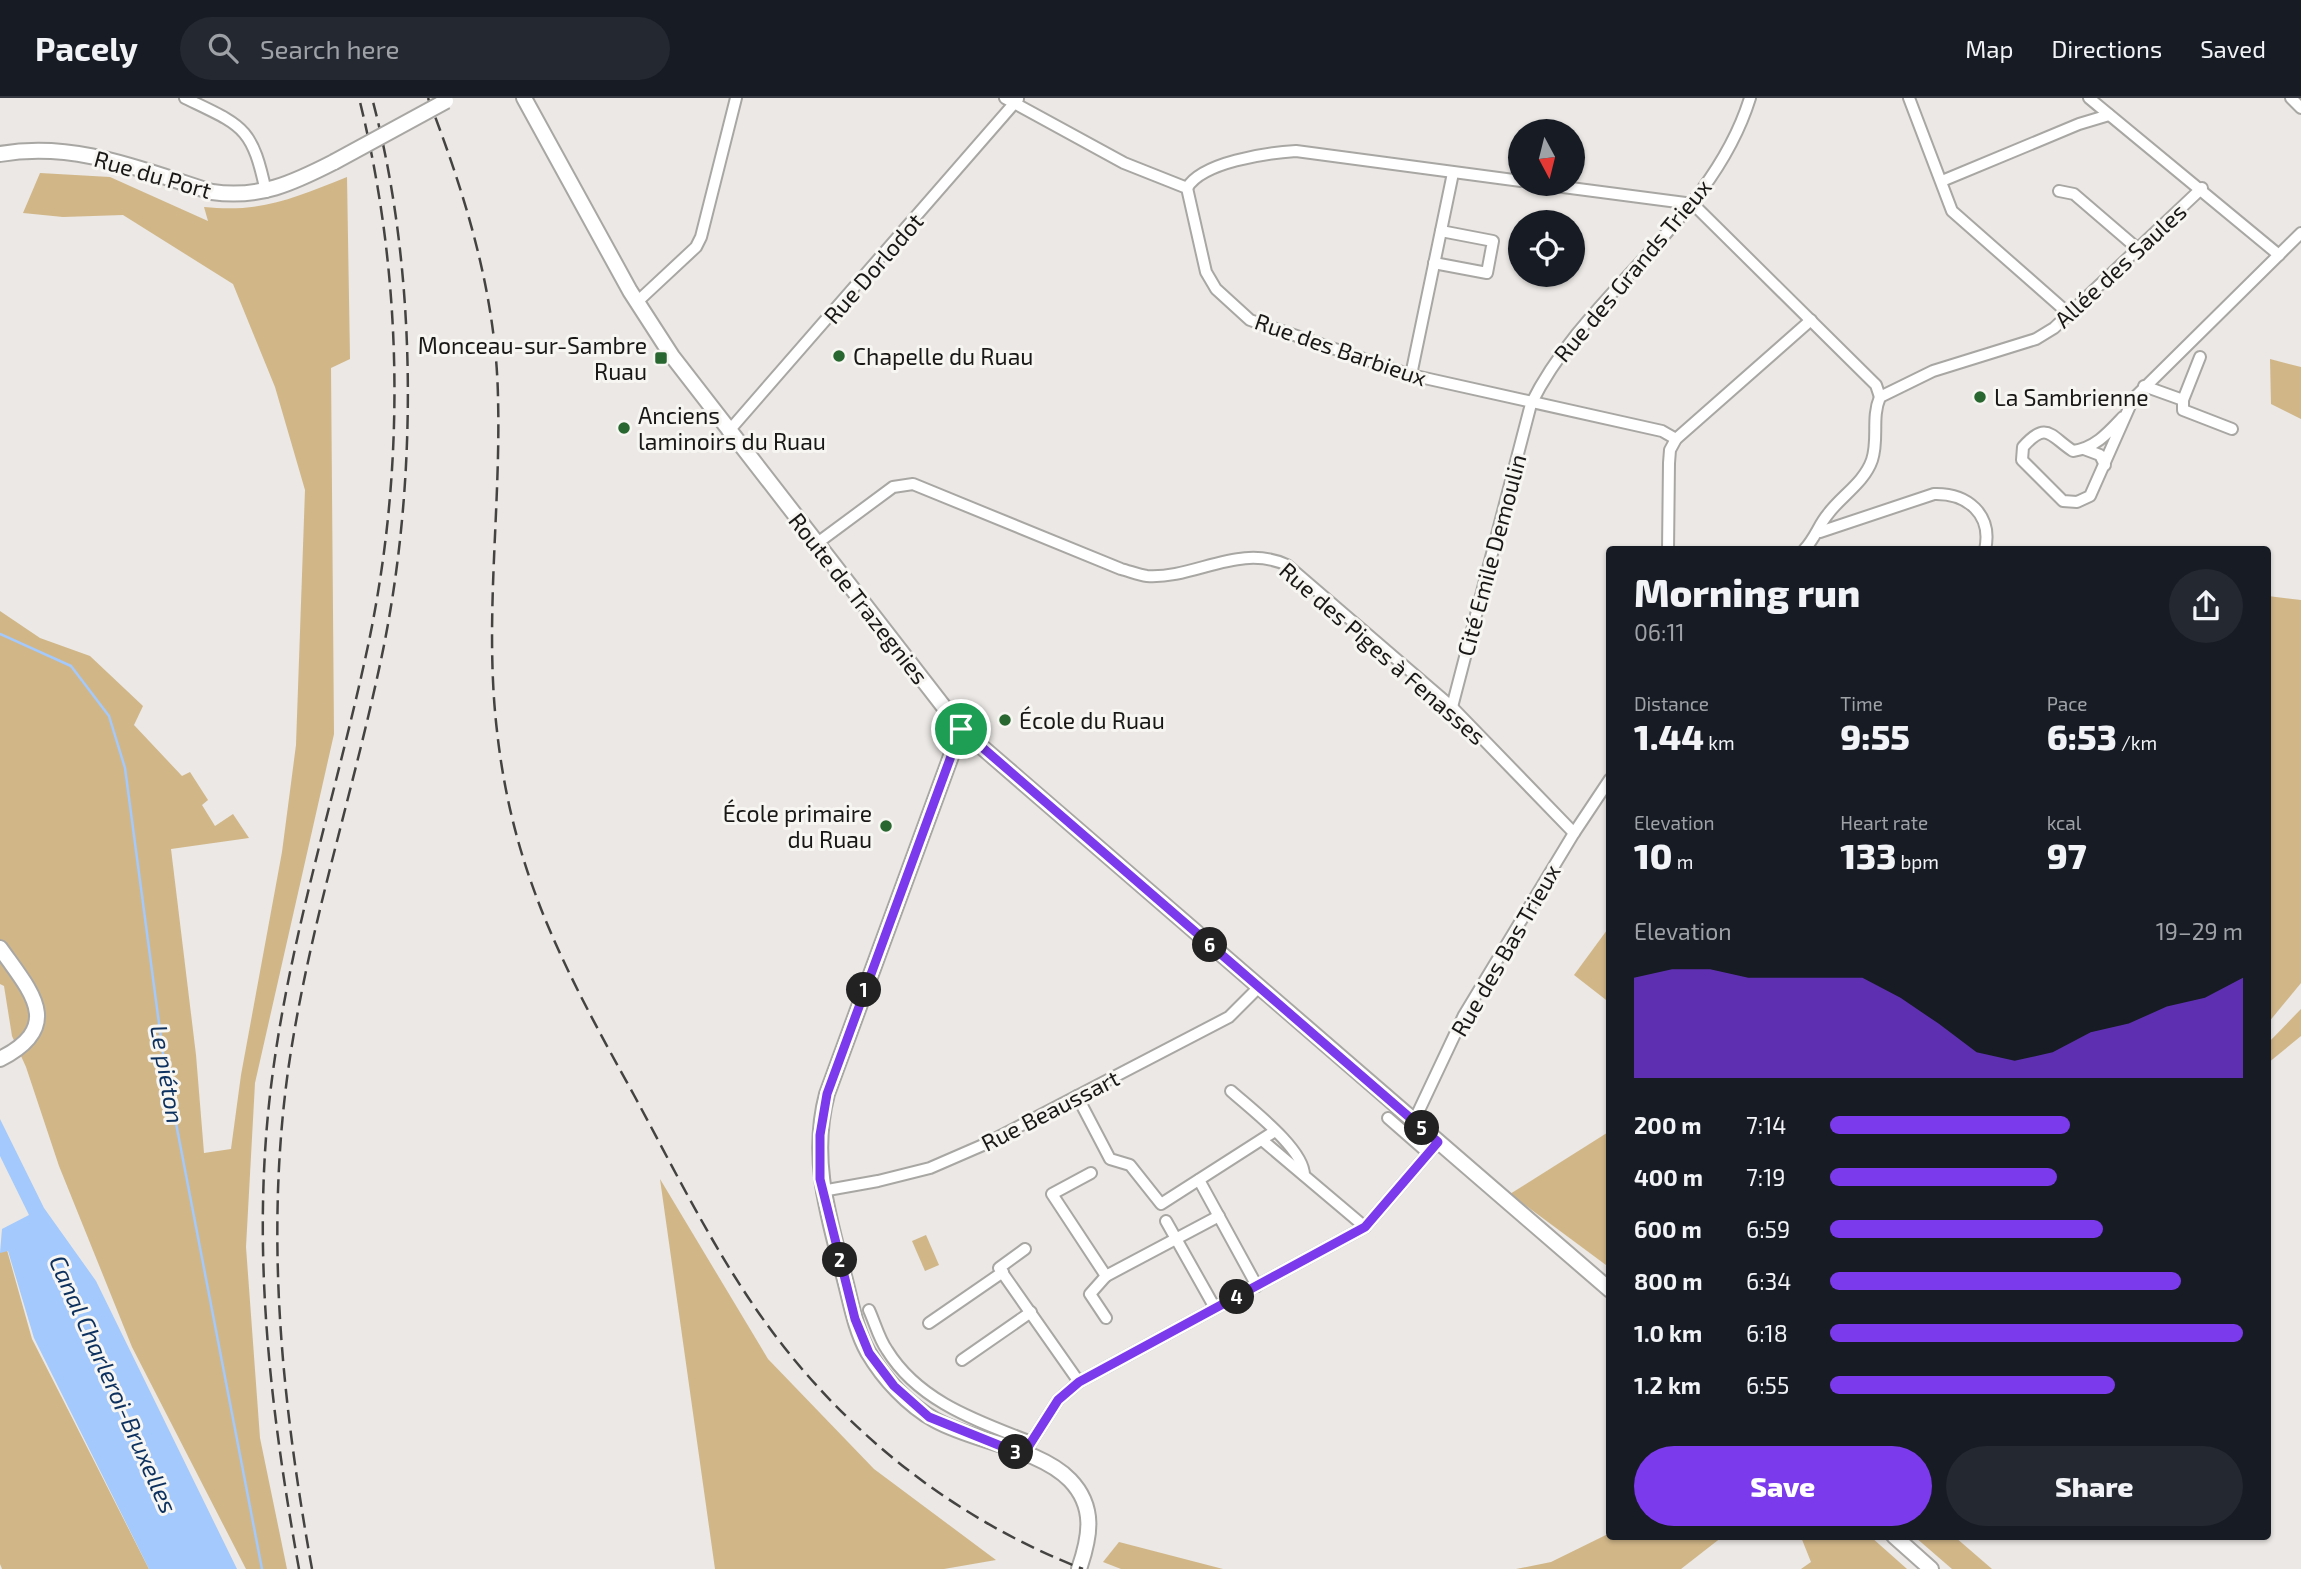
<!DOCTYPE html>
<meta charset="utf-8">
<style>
body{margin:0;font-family:"Exo 2",sans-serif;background:#242831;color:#f1f3f6;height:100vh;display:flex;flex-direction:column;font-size:26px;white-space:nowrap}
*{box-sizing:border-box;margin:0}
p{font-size:23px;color:#9ea1a6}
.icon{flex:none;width:38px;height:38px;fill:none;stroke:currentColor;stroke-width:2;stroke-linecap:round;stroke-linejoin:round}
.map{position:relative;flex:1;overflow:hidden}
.drawer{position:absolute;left:1606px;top:448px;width:665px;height:994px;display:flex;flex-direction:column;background:#171b24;border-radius:7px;box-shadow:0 2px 5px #0004}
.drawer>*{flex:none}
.needle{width:46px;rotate:173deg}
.buttons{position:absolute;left:1508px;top:21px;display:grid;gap:14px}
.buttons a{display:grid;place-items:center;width:77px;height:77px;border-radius:50%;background:#171b24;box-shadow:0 2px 5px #0004;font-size:35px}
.pin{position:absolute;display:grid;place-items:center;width:60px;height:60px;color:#fff;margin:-30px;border:4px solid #fff;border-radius:50%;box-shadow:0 2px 7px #0007}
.km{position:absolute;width:35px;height:35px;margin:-18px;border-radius:50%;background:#222;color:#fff;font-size:19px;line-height:35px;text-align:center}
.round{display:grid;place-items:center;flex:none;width:74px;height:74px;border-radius:37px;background:#242831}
.summary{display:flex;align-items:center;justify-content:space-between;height:119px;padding:0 28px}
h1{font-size:38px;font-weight:800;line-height:52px}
.metrics{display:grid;grid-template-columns:repeat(3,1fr);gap:10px;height:119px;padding:7px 28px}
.metrics div{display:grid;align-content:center}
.metrics b{font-size:35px;font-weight:800}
.metrics small{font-size:19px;font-weight:400}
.metrics p{font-size:19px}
.chart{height:196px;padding:14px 28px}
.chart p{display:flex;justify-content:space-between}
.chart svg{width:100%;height:126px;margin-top:7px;fill:#7c3aed;opacity:.7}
.cta{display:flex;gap:14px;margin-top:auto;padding:14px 28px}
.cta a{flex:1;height:80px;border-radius:42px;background:#7c3aed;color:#fff;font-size:28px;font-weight:800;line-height:80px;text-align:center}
.cta a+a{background:#242831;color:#f1f3f6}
ul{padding:0 28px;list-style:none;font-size:23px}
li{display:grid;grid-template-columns:112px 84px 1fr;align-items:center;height:52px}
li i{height:18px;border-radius:9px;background:#7c3aed}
header{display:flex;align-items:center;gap:42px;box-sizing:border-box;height:98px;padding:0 35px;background:#171b24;border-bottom:2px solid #363941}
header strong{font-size:33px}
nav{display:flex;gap:38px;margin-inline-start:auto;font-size:24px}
.search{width:490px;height:63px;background:#242831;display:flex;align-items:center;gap:18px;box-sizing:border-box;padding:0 24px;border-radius:38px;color:#9ea1a6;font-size:26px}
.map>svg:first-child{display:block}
.green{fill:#d1b688}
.water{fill:#a3c9fd}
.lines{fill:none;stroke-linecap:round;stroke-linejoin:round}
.stream{stroke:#a3c9fd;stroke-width:2.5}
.street-casing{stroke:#a9a7a4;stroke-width:14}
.secondary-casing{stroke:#a9a7a4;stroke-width:18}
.street{stroke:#fff;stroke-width:10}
.secondary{stroke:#fff;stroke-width:14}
.rail{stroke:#454342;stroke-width:2.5;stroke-dasharray:14 7;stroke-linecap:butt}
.secondary-bridge-casing{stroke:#a9a7a4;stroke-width:18;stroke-linecap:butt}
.secondary-bridge{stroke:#fff;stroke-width:14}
.route-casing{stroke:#fff;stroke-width:14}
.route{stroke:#7c3aed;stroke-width:9}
.poi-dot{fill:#286730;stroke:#f8f6f2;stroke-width:2.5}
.labels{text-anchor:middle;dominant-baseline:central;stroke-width:6;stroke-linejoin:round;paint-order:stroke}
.street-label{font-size:23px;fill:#191817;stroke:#f8f6f2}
.poi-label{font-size:23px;fill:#191817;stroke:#f8f6f2;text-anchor:start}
.water-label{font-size:24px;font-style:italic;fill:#0d315f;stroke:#f8f6f2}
</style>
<header>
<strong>Pacely</strong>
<div class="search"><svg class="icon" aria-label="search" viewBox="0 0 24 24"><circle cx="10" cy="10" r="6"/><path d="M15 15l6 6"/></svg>Search here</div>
<nav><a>Map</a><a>Directions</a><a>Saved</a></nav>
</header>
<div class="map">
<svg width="2301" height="1471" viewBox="0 0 2301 1471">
<rect width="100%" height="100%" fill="#ebe8e5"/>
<g class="green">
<path d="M40,75L110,79L208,123L204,109C262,115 294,100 347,79L350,261L331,270L334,636L255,985L246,1149L260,1340L287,1471H246L132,1249L59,1068L26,969L12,938L4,888L0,886V513L40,540L90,558L143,608L134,627L182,678L190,674L208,702L202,707L215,728L233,716L249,740L171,751L196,957L204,1055L231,1051L241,977L282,754L296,647L305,392L275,289L233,186L123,117L63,119L23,115Z"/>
<path d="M2270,261L2301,269V321L2271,306Z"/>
<path d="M2268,498L2301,502V885L2268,925Z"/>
<path d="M1610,828V905L1574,877Z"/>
<path d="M2301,911V938L2268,965V945Z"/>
<path d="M1610,1033V1170L1510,1096Z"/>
<path d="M660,1081L768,1261L874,1371L996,1462L944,1471H715Z"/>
<path d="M926,1137L939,1167L925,1173L912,1143Z"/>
<path d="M7,1152L32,1241L149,1471H2L0,1466V1154Z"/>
<path d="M1610,1435V1438L1722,1439L1681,1471H1516L1551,1464Z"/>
<path d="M1801,1439H1871L1907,1471H1801L1811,1464Z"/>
<path d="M1915,1439H1955L1992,1471H1952Z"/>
<path d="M1119,1444L1223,1471H1121L1103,1464Z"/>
</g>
<path class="water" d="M0,1021L44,1110L96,1183L237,1471H149L34,1240L8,1153L0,1155L2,1131L29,1117L0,1058Z"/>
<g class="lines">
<path class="stream" d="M0,536L71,568L109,618L125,670L164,963L262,1471"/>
<defs>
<g id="street">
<path d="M185,0C243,28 252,28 266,94"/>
<path d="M1005,0L1124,65L1187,90L1206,174L1216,191L1250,222L1411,277L1662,333L1676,341"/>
<path d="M1909,0L1952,113L2069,216"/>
<path d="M2089,0L2279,157"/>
<path d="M2291,0L2301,10"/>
<path d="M1942,83L2079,26L2109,17"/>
<path d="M1540,86L1693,106L1876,287L1880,299"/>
<path d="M1187,90C1202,64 1266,55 1296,53L1521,83"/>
<path d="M2059,93L2074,96L2138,151"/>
<path d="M1434,165L1487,175L1493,143L1441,133"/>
<path d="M637,204L696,149L701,139L736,0"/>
<path d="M2200,259L2183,302V312L2232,331"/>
<path d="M1411,277L1453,75"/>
<path d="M2144,288L2183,302"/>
<path d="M1880,299L1933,273L2036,241L2054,230L2202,90"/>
<path d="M2123,319C2108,335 2095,350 2073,353C2050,338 2047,322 2023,349L2022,362L2063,403L2077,404L2090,398L2133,301L2301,135"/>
<path d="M728,334L1018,1"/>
<path d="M2084,351L2100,357L2105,367"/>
<path d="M1820,434L1934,396C1967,395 1993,416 1985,452"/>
<path d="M816,446L893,389L913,386L1121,471C1129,473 1139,477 1147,478C1195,481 1239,445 1287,467L1452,609L1574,735"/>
<path d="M1668,452L1669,365L1670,352L1676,341L1811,222"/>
<path d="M1804,452C1816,439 1818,428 1828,416C1841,398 1864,385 1872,362C1879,341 1871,320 1880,299"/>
<path d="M1452,609L1531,306C1587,193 1712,123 1750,0"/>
<path d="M1231,993C1251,1011 1304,1051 1304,1077"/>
<path d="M1077,998L1110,1061L1130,1067L1161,1106L1275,1033"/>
<path d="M1388,1020L1428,1055"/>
<path d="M1414,1023L1464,917L1574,735L1610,681"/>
<path d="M1262,1042L1365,1129"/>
<path d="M1091,1075L1052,1096L1106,1178L1219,1118"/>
<path d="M1199,1082L1257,1188"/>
<path d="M822,1093L878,1083L930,1070L983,1047L1229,919L1259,889"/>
<path d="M1166,1123L1215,1210"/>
<path d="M1025,1151L999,1170L1079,1284"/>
<path d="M869,1212C875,1225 879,1241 887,1252C919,1304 978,1323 1031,1344"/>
<path d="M1106,1220L1090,1196L1106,1178"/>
<path d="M929,1225L1003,1174"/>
<path d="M962,1262L1031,1214"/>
<path d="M1023,1357L1058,1302L1079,1284L1365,1129L1438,1044"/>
</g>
<g id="secondary">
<path d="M524,0L630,193L672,258L961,631L1610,1192"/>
<path d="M0,56C76,43 142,72 212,94C259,101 293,85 334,64"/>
<path d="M961,631L827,996C810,1060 828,1117 844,1178C851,1204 855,1231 868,1254C884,1281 908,1307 935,1322C974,1344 1039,1350 1070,1382C1096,1409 1090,1439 1079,1471"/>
<path d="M0,850C31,894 65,928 0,961"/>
<path d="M1894,1438L1931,1471"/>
</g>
</defs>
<use href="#street" class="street-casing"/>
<use href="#secondary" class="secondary-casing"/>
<use href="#street" class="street"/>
<use href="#secondary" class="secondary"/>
<g class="rail">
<path d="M428,0C465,96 496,195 498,299C501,410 484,523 497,633C513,778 566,874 635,999C681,1084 724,1173 784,1249C862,1348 966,1426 1083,1471"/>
<path d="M299,1471C269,1305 250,1141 273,973C292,832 336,695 366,557C406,375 404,180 359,0"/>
<path d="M312,1471C282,1305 265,1141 288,973C308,832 353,696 382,557C418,384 418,172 372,0"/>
</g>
<defs>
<path id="secondary-bridge" d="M334,64L446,3"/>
</defs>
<use href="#secondary-bridge" class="secondary-bridge-casing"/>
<use href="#secondary-bridge" class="secondary-bridge"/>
</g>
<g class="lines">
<defs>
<path id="route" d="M961,631L1438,1044L1365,1129L1079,1284L1058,1302L1023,1357L929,1319L894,1288L869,1255L855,1221L820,1081V1037L827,996Z"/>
</defs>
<use href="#route" class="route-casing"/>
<use href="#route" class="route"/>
</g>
<g class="poi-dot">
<circle cx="839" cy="258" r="7"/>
<rect x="654" y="253" width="14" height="14" rx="3.5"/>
<circle cx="1980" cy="299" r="7"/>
<circle cx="624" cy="330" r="7"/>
<circle cx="1005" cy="622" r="7"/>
<circle cx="886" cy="728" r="7"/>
</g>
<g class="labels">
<g class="street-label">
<text transform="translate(153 76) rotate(16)">Rue du Port</text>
<text transform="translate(2120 167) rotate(-43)">Allée des Saules</text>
<text transform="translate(873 170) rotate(-49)">Rue Dorlodot</text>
<text transform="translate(1632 172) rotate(-50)">Rue des Grands Trieux</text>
<text transform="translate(1341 251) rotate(19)">Rue des Barbieux</text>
<text transform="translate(1491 457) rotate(-75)">Cité Emile Demoulin</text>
<text transform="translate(859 500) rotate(52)">Route de Trazegnies</text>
<text transform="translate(1383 555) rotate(41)">Rue des Piges à Fenasses</text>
<text transform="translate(1505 852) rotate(-60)">Rue des Bas Trieux</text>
<text transform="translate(1050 1012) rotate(-27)">Rue Beaussart</text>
</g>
<g class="poi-label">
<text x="647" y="247" text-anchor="end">Monceau-sur-Sambre<tspan x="647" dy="26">Ruau</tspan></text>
<text x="853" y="258">Chapelle du Ruau</text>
<text x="1994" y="299">La Sambrienne</text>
<text x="638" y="317">Anciens<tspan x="638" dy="26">laminoirs du Ruau</tspan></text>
<text x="1019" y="622">École du Ruau</text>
<text x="872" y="715" text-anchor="end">École primaire<tspan x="872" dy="26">du Ruau</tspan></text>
</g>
<g class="water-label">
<text transform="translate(168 976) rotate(80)">Le piéton</text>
<text transform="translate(114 1286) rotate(66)">Canal Charleroi-Bruxelles</text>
</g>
</g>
</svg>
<div class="buttons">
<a><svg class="needle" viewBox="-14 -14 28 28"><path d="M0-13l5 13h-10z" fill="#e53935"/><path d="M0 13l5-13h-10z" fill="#9ea1a6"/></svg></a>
<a><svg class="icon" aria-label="locate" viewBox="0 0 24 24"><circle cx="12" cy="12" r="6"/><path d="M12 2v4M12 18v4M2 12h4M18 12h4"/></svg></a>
</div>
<div class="pin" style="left:961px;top:631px;background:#1e9e55"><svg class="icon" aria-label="arrive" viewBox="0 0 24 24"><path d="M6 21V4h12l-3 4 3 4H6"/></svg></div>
<b class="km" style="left:864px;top:892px">1</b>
<b class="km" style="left:840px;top:1162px">2</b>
<b class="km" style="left:1016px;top:1354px">3</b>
<b class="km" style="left:1237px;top:1199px">4</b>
<b class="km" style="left:1422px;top:1030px">5</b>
<b class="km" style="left:1210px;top:847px">6</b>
<section class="drawer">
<div class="summary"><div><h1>Morning run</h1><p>06:11</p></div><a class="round"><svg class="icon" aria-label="share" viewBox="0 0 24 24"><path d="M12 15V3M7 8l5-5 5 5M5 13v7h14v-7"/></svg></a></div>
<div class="metrics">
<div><p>Distance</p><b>1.44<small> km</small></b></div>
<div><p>Time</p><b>9:55</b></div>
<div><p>Pace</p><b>6:53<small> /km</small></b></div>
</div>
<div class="metrics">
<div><p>Elevation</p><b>10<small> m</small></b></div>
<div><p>Heart rate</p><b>133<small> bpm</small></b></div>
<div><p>kcal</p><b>97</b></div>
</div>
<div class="chart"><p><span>Elevation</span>19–29 m</p>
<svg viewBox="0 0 160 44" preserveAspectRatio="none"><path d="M0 44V9L10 6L20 6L30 9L40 9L50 9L60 9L70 16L80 25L90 35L100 38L110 35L120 28L130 25L140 19L150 16L160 9V44z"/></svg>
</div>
<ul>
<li><b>200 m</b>7:14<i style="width:58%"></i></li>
<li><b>400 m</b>7:19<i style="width:55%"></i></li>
<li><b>600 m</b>6:59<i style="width:66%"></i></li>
<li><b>800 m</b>6:34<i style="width:85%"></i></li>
<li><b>1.0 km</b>6:18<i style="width:100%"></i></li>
<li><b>1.2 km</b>6:55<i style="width:69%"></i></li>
</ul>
<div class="cta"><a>Save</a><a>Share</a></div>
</section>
</div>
